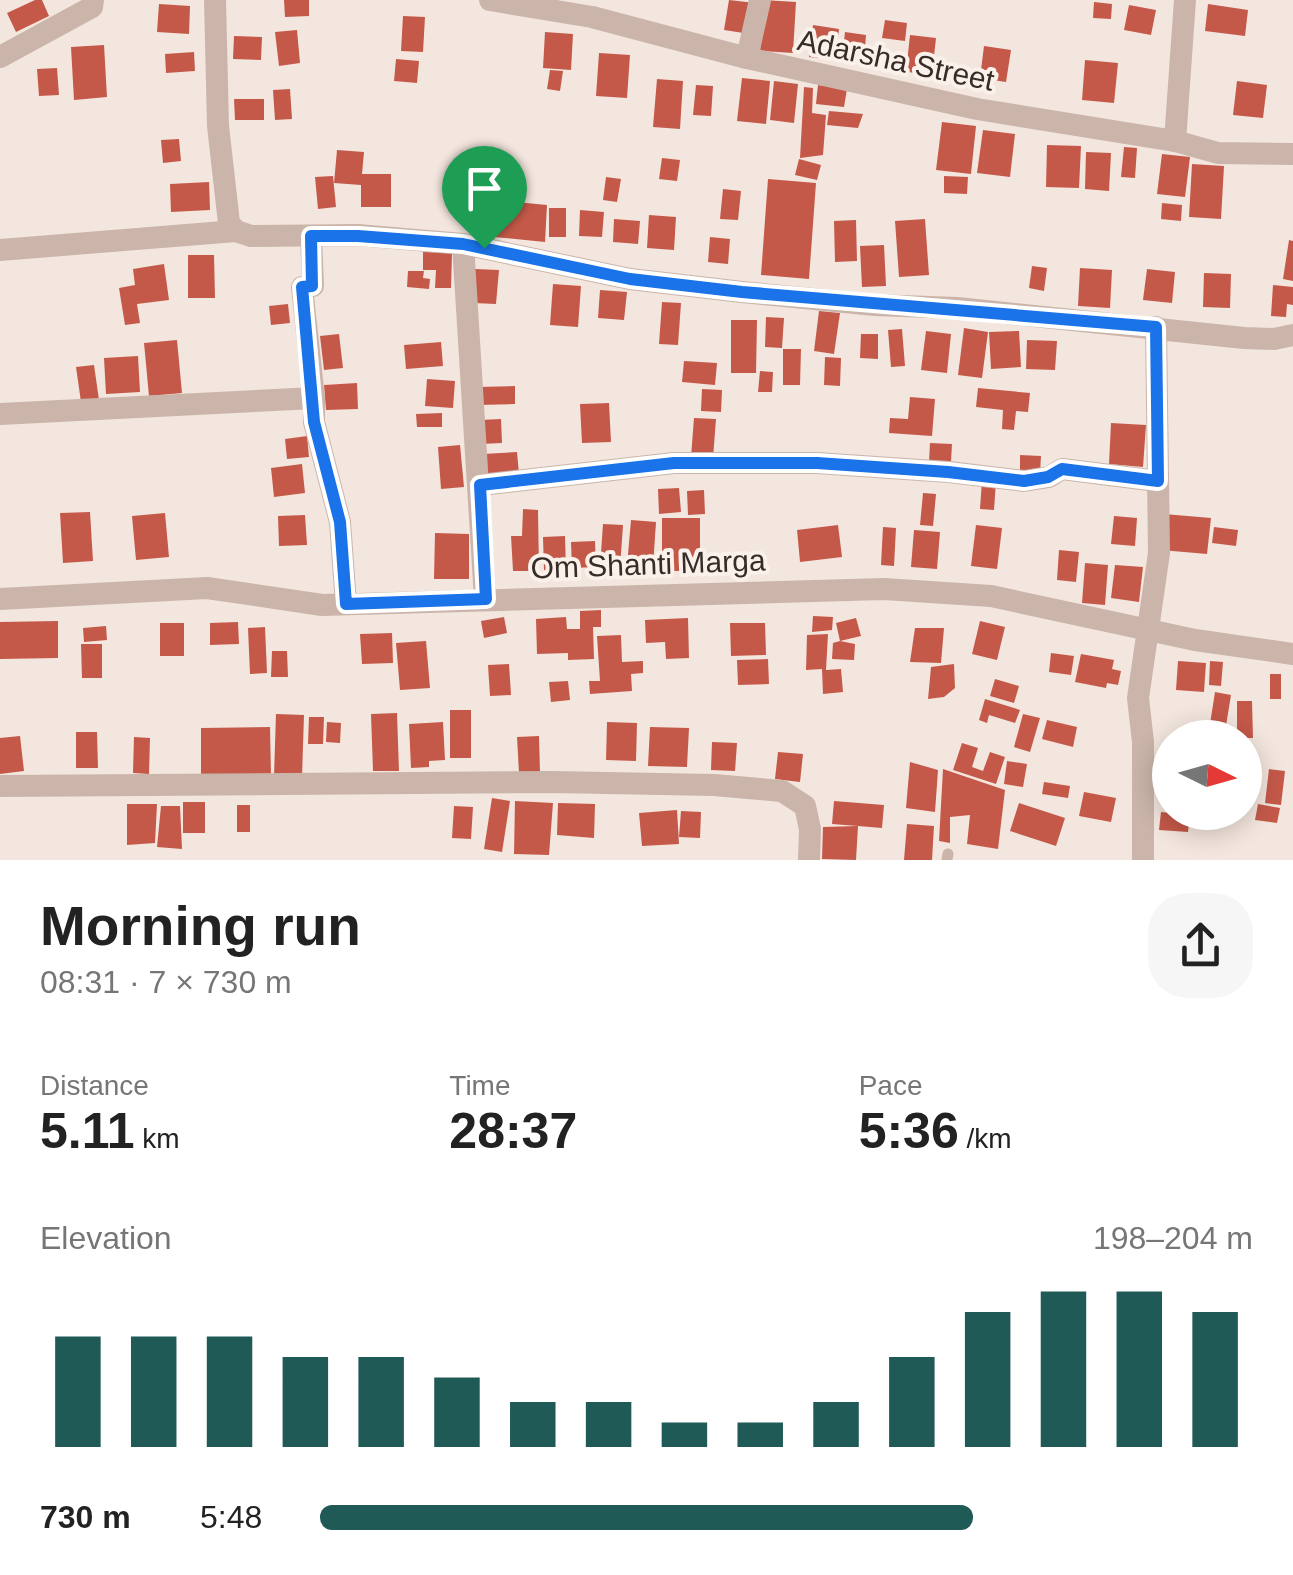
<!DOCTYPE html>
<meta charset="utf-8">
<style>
body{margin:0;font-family:Arial,sans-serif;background:#f6f6f6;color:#222;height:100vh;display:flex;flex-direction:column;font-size:38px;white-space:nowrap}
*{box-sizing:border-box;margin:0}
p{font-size:32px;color:#767676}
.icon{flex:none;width:55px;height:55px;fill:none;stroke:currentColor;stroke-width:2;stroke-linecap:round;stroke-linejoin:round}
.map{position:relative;height:860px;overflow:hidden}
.panel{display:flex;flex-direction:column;background:#fff;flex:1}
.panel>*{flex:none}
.needle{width:65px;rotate:95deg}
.fabs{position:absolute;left:1152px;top:720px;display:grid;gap:20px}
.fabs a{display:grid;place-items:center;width:110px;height:110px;border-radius:50%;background:#fff;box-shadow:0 5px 25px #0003;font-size:50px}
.pin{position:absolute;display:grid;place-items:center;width:85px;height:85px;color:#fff;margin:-102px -42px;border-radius:50% 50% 50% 0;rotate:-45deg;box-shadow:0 0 10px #0007}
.pin .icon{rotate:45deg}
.round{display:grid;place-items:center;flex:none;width:105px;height:105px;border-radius:40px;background:#f6f6f6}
.head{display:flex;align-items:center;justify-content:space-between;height:170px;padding:0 40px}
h1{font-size:55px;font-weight:700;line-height:75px}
.stats{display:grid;grid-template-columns:repeat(3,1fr);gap:15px;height:170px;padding:10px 40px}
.stats div{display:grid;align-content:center}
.stats b{font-size:50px;font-weight:700}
.stats small{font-size:28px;font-weight:400}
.stats p{font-size:28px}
.chart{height:280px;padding:20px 40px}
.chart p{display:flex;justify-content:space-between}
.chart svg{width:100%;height:180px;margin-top:10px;stroke:#1f5a57;stroke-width:6}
ul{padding:0 40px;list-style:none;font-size:32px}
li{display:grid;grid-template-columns:160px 120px 1fr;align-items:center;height:75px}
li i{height:25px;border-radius:12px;background:#1f5a57}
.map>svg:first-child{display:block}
.building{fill:#c55949}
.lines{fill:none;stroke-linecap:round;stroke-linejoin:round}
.lane{stroke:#cbb5aa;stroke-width:11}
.street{stroke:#cbb5aa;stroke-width:22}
.route-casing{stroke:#fff;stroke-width:20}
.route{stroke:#1a73e8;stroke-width:12}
.labels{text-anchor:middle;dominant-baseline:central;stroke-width:8;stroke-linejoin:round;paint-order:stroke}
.street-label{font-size:30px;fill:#382c29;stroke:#faf1eb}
</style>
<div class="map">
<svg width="1293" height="860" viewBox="0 0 1293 860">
<rect width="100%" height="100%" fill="#f3e6de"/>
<g class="building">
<path d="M35,0H42L49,16L16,32L7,13Z"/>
<path d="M284,0H309V16L285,17Z"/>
<path d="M729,0L755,3L750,34L724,30Z"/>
<path d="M763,0L796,2L793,53L760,51Z"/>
<path d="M1094,2L1112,4L1111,19L1093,18Z"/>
<path d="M159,4L190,6L189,34L157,32Z"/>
<path d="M1208,4L1248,10L1245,36L1205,31Z"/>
<path d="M1129,5L1156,10L1151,35L1124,30Z"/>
<path d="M403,16L425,17L423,52L401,51Z"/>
<path d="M885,20L907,23L905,41L882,38Z"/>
<path d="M813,25L839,29L835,60L809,57Z"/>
<path d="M297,30L300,63L279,66L275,32Z"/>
<path d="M545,32L573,34L571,70L543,68Z"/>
<path d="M845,32L866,35L864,61L842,59Z"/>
<path d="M910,35L936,38L932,74L906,72Z"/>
<path d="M234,36L262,37L261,60L233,59Z"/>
<path d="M104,45L107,97L74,100L71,47Z"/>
<path d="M984,46L1011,50L1006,82L980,78Z"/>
<path d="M194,52L195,71L166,73L165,54Z"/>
<path d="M599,53L630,55L627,98L596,96Z"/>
<path d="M396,59L419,61L417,83L394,81Z"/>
<path d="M1085,60L1118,63L1114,103L1082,100Z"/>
<path d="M57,68L59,95L39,96L37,69Z"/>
<path d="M550,70L563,71L560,91L547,89Z"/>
<path d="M742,78L770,81L766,124L737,121Z"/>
<path d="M657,79L683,81L680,129L653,127Z"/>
<path d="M774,81L798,84L794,123L770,120Z"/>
<path d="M1237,81L1267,85L1263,118L1233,115Z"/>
<path d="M696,85L713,86L711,116L693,115Z"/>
<path d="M818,85L847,89L844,107L816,104Z"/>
<path d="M804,87L813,88L812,113L826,115L823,155L800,158Z"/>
<path d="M290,89L292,119L275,120L273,90Z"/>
<path d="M234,99H264V120H235Z"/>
<path d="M829,111L863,114L858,128L827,125Z"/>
<path d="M942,122L976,126L971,174L936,170Z"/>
<path d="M983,130L1015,134L1010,177L977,173Z"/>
<path d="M179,139L181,161L163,163L161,140Z"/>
<path d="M1047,145L1081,146L1079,188L1046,187Z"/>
<path d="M1124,147L1137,148L1135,178L1121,177Z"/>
<path d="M337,150L364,152L362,174H391V207H361V185L334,183Z"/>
<path d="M1086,152L1111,153L1109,191L1085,189Z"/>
<path d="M1162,154L1190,157L1185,197L1157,194Z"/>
<path d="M474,158L496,159L494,193L472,191Z"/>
<path d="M662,158L680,160L677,181L659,179Z"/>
<path d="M799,159L821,165L817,180L795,175Z"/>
<path d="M1192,164L1224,166L1221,219L1189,217Z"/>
<path d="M333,176L336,207L318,209L315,177Z"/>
<path d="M944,176L968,177L967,194L944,193Z"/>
<path d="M606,177L621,179L617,202L603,200Z"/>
<path d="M768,179L816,183L809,279L761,275Z"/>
<path d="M209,182L210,210L171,212L170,184Z"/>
<path d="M723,189L741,191L738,220L720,219Z"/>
<path d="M496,200L547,205L545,242L494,237Z"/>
<path d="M1162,203L1182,205L1181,221L1161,219Z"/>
<rect x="549" y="208" width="17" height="29"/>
<path d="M580,210L604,212L602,237L579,236Z"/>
<path d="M649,215L676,217L674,250L647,248Z"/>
<path d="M614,219L640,221L638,244L613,242Z"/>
<path d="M925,219L929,275L899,277L895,221Z"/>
<path d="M856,220L857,261L835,262L834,221Z"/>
<path d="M710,237L730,239L728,264L708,262Z"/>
<path d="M1289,240L1293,241V281L1283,279Z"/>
<path d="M884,245L886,286L862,287L860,246Z"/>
<path d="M423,252L452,253L451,288H435L436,270H423Z"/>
<path d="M188,255H214L215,298H188Z"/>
<path d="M164,264L169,300L137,304L140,323L125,325L119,288L135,285L133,269Z"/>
<path d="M1032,266L1047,268L1044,291L1029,288Z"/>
<path d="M1080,268L1112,270L1110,308L1078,306Z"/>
<path d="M475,269L499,270L496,304L473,303Z"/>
<path d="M1147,269L1175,272L1172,303L1143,300Z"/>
<path d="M408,271H424L423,278L430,279L429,289L407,287Z"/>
<path d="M1204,273L1231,274L1230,308L1203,307Z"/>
<path d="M553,284L581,286L578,327L550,325Z"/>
<path d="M1273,285L1293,287V305L1287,304L1286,317L1271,316Z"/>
<path d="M600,290L627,292L624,320L598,318Z"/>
<path d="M662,302L681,303L678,345L659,344Z"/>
<path d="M288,304L290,323L271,325L269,306Z"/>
<path d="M819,311L840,313L834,354L814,351Z"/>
<path d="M766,317L784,318L782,348L765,347Z"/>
<path d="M731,320H757L756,373H731Z"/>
<path d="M964,328L988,332L982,378L958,375Z"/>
<path d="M902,329L905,366L891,367L888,330Z"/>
<path d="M926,331L951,334L947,373L921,370Z"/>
<path d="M1019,331L1021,367L991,369L989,332Z"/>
<path d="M339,334L343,368L324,370L320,336Z"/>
<path d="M861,334H878V359L860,358Z"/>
<path d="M177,340L182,393L149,396L144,343Z"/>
<path d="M1027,340L1057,341L1055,370L1026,369Z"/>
<path d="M441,342L443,366L406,369L404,345Z"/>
<path d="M783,349H801L800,385H783Z"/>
<path d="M138,356L140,392L106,394L104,358Z"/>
<path d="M825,357L841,358L840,386L824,385Z"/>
<path d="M684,361L717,363L715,385L682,382Z"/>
<path d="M94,365L99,400L81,402L76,367Z"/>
<path d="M760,371L773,372L772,392H758Z"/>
<path d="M427,379L455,381L453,408L425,406Z"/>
<path d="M357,383L358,409L326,410L324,385Z"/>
<path d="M515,386V404L477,405V387Z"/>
<path d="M978,388L1030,393L1028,412L1016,411L1014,430L1002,429L1003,410L976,407Z"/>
<path d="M702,389L722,390L721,412L701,411Z"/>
<path d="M910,397L935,399L932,436L889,433L890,418L908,419Z"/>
<path d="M609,403L611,442L582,443L580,404Z"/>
<path d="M442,413V427H417L416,414Z"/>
<path d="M694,418L716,419L713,458L691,457Z"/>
<path d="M501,419L502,443L481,444L480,420Z"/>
<path d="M1111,423L1146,425L1143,467L1109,464Z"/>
<path d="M307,436L309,457L287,459L285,439Z"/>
<path d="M930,443L952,444L951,462H929Z"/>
<path d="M460,445L464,487L441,489L438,447Z"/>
<path d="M517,452L519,474L484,476L483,454Z"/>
<path d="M1020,455L1041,456L1040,473L1020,472Z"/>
<path d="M302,464L305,493L274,497L271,468Z"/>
<path d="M982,480L996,481L994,510L980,509Z"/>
<path d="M679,488L681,512L659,514L658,489Z"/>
<path d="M704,490L705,514L688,515L687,491Z"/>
<path d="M923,493L936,494L933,526L920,525Z"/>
<path d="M523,509L538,510L539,571H513L511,536H522Z"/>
<path d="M90,512L93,561L63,563L60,513Z"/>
<path d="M165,513L169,557L136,560L132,516Z"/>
<path d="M1164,514L1211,518L1207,554L1161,550Z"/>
<path d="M305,515L307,545L279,546L278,516Z"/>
<path d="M1114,516L1137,518L1135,546L1111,544Z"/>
<rect x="662" y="518" width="38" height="53"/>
<path d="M631,520L656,522L653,567L627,566Z"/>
<path d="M603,524L623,525L620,568L600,567Z"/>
<path d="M838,525L842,557L800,562L797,530Z"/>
<path d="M976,525L1002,528L997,569L971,566Z"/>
<path d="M883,527L896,528L894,566L881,565Z"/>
<path d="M1214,527L1238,530L1236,546L1212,543Z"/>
<path d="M914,530L940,532L937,569L911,567Z"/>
<path d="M435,533L469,534V579H434Z"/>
<path d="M565,536L566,570H544L543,537Z"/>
<path d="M595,541L596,567L572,568L571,542Z"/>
<path d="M1059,550L1079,552L1076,582L1057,580Z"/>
<path d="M1085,563L1108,565L1105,605L1082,603Z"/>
<path d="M1115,565L1143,567L1139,602L1111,598Z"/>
<path d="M601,610V627H593L594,659L568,660V653L537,654L536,619L566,617L567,629H580V611Z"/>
<path d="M813,616L833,617L832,630L812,632Z"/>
<path d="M504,617L507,633L484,638L481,621Z"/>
<path d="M688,618L689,658L666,659L665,642L646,643L645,620Z"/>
<path d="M856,618L861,636L840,641L836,623Z"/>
<path d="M58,621V658L0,659V622Z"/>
<path d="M980,621L1005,627L997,660L972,654Z"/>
<path d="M238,622L239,644L210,645V623Z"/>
<rect x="160" y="623" width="24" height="33"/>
<path d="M730,623H765L766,655L731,656Z"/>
<path d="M106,626L107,640L84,642L83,628Z"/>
<path d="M265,627L267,673L250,674L248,628Z"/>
<path d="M915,628H944L941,663L910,662Z"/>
<path d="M392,633L393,663L362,664L360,634Z"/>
<path d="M828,634L826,670L841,669L843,692L823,694L822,669L806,670L807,635Z"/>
<path d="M621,635L622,662L643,661V673L631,674L632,691L590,694L589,681H600L597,636Z"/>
<path d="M426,641L430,688L400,690L396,643Z"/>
<path d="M840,641L855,644L854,660L832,659L833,643Z"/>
<path d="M81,644H102V678H82Z"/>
<path d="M272,651H287L288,677H271Z"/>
<path d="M1051,653L1074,656L1071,675L1049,672Z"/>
<path d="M1081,654L1114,660L1112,669L1121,671L1118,685L1107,683L1106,688L1075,682Z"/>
<path d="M768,659L769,684L738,685L737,660Z"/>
<path d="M1178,661L1206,663L1204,692L1176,690Z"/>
<path d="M1210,661L1223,662L1221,686L1209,685Z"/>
<path d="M509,664L511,695L490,696L488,665Z"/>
<path d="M954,664L955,688L944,697L928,699L931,667Z"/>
<rect x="1270" y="674" width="11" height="25"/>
<path d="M995,679L1019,686L1014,703L990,696Z"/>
<path d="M568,681L570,700L551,702L549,682Z"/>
<path d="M1215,692L1231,695L1224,738L1208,737Z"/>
<path d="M985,699L1020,710L1015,723L989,715L987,723L979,720Z"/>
<path d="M1237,701H1252L1253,738H1237Z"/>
<rect x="450" y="710" width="21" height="48"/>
<path d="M397,713L399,771H373L371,714Z"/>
<path d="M276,714L304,715L302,777L274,776Z"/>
<path d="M1023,714L1040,718L1030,752L1014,747Z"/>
<path d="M309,717H324L323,744H308Z"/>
<path d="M1047,720L1077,727L1073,747L1042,739Z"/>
<path d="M327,722L341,723L340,743L326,742Z"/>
<path d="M443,722L445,760L429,761V767L411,768L409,724Z"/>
<path d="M607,722L637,723L636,761L606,760Z"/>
<path d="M270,727L271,775L201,776V728Z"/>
<path d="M650,727L689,728L687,767L648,766Z"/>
<path d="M76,732H97L98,768H76Z"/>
<path d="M20,736L24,771L0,774V738Z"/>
<path d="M539,736L540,772L519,773L517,737Z"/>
<path d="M134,737L150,738L149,774L133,773Z"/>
<path d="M712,742L737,743L735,771L711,770Z"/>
<path d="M962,743L978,748L972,767L983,771L990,752L1005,757L996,784L953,770Z"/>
<path d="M778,752L803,754L800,782L775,779Z"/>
<path d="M1007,761L1027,764L1023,787L1004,784Z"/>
<path d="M910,762L938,770L935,812L906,808Z"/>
<path d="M1149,768L1170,771V788L1147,786Z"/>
<path d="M943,769L1005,790L998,849L967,844L970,815L950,817V843L939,841Z"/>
<path d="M1269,769L1285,771L1281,805L1265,803Z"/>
<path d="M1044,782L1070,786L1068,798L1042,794Z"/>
<path d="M1084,792L1116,798L1111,822L1079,816Z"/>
<path d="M492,798L510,801L502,852L484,849Z"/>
<path d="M515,801L553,803L549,855L514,854Z"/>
<path d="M834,801L884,805L882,828L858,826L856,860L822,859L823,827L858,826L832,824Z"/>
<rect x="183" y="802" width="22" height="31"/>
<path d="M558,803L595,804L594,838L557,835Z"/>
<path d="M1019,803L1065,818L1056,846L1010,831Z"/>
<path d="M127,804H157L155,843L127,845Z"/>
<path d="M1258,804L1280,808L1277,823L1255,820Z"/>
<rect x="237" y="805" width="13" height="27"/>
<path d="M161,806H180L182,849L157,847Z"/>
<path d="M454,806L473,807L471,839L452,838Z"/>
<path d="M677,810L679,844L642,846L639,813Z"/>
<path d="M681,811L701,812L700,838L679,837Z"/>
<path d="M1161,812L1190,815L1188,832L1159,830Z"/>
<path d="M907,824L934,826L932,860H904Z"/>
</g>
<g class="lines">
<path class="lane" d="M947,860L948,854"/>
<g class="street">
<path d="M215,0L218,126L229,223L236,231L251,236L358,235L463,244L630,279L742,292L875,305L957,308L1244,338L1274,339L1293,335"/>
<path d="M490,0L592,17L747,58L977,109L1175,141L1218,153L1293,154"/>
<path d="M0,57L92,7L93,0"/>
<path d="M747,58L760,0"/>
<path d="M1175,141L1185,0"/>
<path d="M311,236L313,286L302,287L314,398"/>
<path d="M463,244L485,599"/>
<path d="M0,250L236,231"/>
<path d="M0,414L314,398V422L340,522L346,604"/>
<path d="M480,485L674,463H817L949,472L1024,481L1049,477L1062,469L1157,481"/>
<path d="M0,599L207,588L322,605L884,589L991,596L1195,640L1293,654"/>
<path d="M0,786L553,782L714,785L782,791L805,806L810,829L809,860"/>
<path d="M1143,860V742L1138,698L1159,553L1156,327"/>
</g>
</g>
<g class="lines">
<defs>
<path id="route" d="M311,236H358L463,244L630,279L742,292L1156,327L1158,481L1062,469L1048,477L1024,481L948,472L817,463H674L480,485L486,599L346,604L340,522L314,422L302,287L312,286Z"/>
</defs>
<use href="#route" class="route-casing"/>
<use href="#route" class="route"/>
</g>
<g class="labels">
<g class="street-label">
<text transform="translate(896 60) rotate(12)">Adarsha Street</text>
<text transform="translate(648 564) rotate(-2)">Om Shanti Marga</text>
</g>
</g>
</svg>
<div class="fabs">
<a><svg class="needle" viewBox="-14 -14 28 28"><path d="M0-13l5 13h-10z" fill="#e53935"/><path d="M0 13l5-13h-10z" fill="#767676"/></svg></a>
</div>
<div class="pin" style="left:484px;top:248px;background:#1e9e55"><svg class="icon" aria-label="arrive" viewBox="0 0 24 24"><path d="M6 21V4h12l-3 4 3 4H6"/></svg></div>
</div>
<section class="panel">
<div class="head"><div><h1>Morning run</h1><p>08:31 · 7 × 730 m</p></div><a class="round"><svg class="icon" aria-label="share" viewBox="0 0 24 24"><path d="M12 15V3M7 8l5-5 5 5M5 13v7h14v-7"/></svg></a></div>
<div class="stats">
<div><p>Distance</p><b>5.11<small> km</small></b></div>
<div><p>Time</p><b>28:37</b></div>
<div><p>Pace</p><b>5:36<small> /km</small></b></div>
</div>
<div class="chart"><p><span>Elevation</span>198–204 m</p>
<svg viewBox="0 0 160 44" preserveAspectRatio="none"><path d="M5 44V17M15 44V17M25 44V17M35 44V22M45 44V22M55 44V27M65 44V33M75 44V33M85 44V38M95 44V38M105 44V33M115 44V22M125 44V11M135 44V6M145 44V6M155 44V11"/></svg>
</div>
<ul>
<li><b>730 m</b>5:48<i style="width:70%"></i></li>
</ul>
</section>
